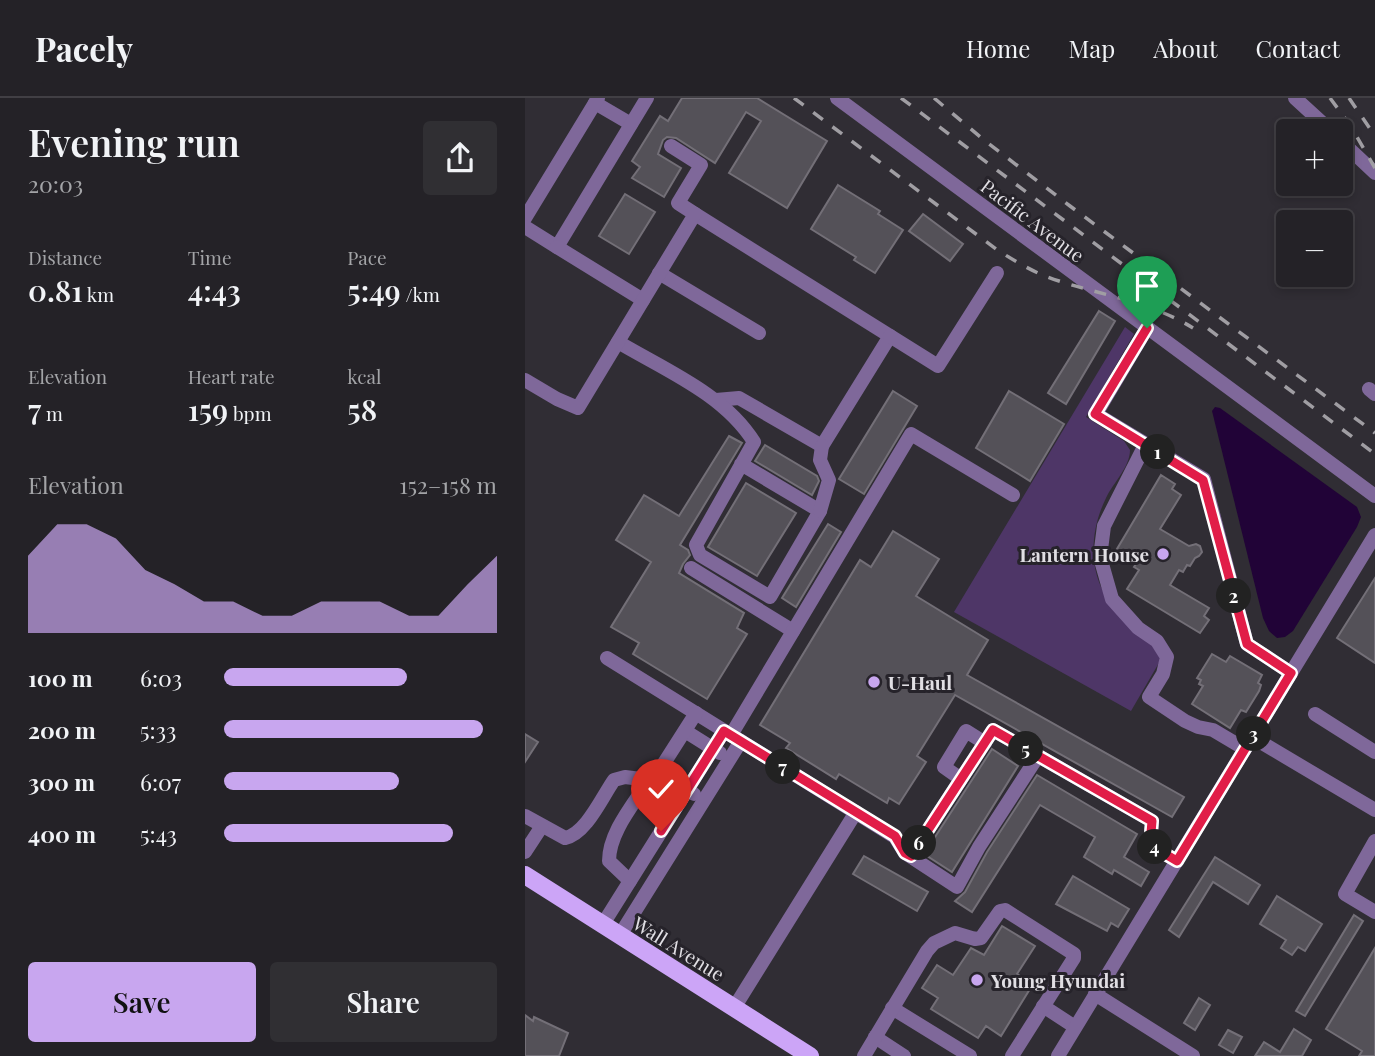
<!DOCTYPE html>
<meta charset="utf-8">
<style>
body{margin:0;font-family:"Playfair Display",serif;background:#302f33;color:#f1f3f6;height:100vh;display:flex;flex-direction:column;font-size:26px;white-space:nowrap}
*{box-sizing:border-box;margin:0}
p{font-size:23px;color:#a3a4a7}
.icon{flex:none;width:38px;height:38px;fill:none;stroke:currentColor;stroke-width:2;stroke-linecap:round;stroke-linejoin:round}
.map{position:relative;flex:1;overflow:hidden}
.details{display:flex;flex-direction:column;background:#242227;width:525px}
.details>*{flex:none}
.tools{position:absolute;left:751px;top:21px;display:grid;gap:14px}
.tools a{display:grid;place-items:center;width:77px;height:77px;border-radius:7px;background:#242227;box-shadow:0 4px 10px #0003,0 0 0 2px #413f44;font-size:35px}
.pin{position:absolute;display:grid;place-items:center;width:60px;height:60px;color:#fff;margin:-72px -30px;border-radius:50% 50% 50% 0;rotate:-45deg;box-shadow:0 0 7px #0007}
.pin .icon{rotate:45deg}
.km{position:absolute;width:35px;height:35px;margin:-18px;border-radius:50%;background:#222;color:#fff;font-size:19px;line-height:35px;text-align:center}
.round{display:grid;place-items:center;flex:none;width:74px;height:74px;border-radius:7px;background:#302f33}
.headline{display:flex;align-items:center;justify-content:space-between;height:119px;padding:0 28px}
h1{font-size:38px;font-weight:600;line-height:52px}
.metrics{display:grid;grid-template-columns:repeat(3,1fr);gap:10px;height:119px;padding:7px 28px}
.metrics div{display:grid;align-content:center}
.metrics b{font-size:30px;font-weight:600}
.metrics small{font-size:19px;font-weight:400}
.metrics p{font-size:19px}
.chart{height:196px;padding:14px 28px}
.chart p{display:flex;justify-content:space-between}
.chart svg{width:100%;height:126px;margin-top:7px;fill:#c8a6ef;opacity:.7}
.button{display:flex;gap:14px;margin-top:auto;padding:14px 28px}
.button a{flex:1;height:80px;border-radius:7px;background:#c8a6ef;color:#111;font-size:28px;font-weight:600;line-height:80px;text-align:center}
.button a+a{background:#302f33;color:#f1f3f6}
ul{padding:0 28px;list-style:none;font-size:23px}
li{display:grid;grid-template-columns:112px 84px 1fr;align-items:center;height:52px}
li i{height:18px;border-radius:9px;background:#c8a6ef}
header{display:flex;align-items:center;gap:42px;box-sizing:border-box;height:98px;padding:0 35px;background:#242227;border-bottom:2px solid #413f44}
header strong{font-size:33px}
nav{display:flex;gap:38px;margin-inline-start:auto;font-size:24px}
main{display:flex;flex:1;min-height:0}
.map>svg:first-child{display:block}
.green{fill:#4e3667}
.water{fill:#210337}
.building{fill:#545158;stroke:#736f77;stroke-width:2}
.lines{fill:none;stroke-linecap:round;stroke-linejoin:round}
.minor{stroke:#7f689a;stroke-width:14}
.major{stroke:#cca5f7;stroke-width:18}
.rail{stroke:#a09ea3;stroke-width:3.5;stroke-dasharray:12 12;stroke-linecap:butt}
.route-casing{stroke:#fff;stroke-width:14}
.route{stroke:#e11d48;stroke-width:9}
.poi-dot{fill:#c8a6ef;stroke:#26232a;stroke-width:2.5}
.labels{text-anchor:middle;dominant-baseline:central;stroke-width:6;stroke-linejoin:round;paint-order:stroke}
.street-label{font-size:19px;fill:#e1dfe4;stroke:#26232a}
.poi-label{font-size:19px;font-weight:bold;fill:#e1dfe4;stroke:#26232a;text-anchor:start}
</style>
<header>
<strong>Pacely</strong>
<nav><a>Home</a><a>Map</a><a>About</a><a>Contact</a></nav>
</header>
<main>
<section class="details">
<div class="headline"><div><h1>Evening run</h1><p>20:03</p></div><a class="round"><svg class="icon" aria-label="share" viewBox="0 0 24 24"><path d="M12 15V3M7 8l5-5 5 5M5 13v7h14v-7"/></svg></a></div>
<div class="metrics">
<div><p>Distance</p><b>0.81<small> km</small></b></div>
<div><p>Time</p><b>4:43</b></div>
<div><p>Pace</p><b>5:49<small> /km</small></b></div>
</div>
<div class="metrics">
<div><p>Elevation</p><b>7<small> m</small></b></div>
<div><p>Heart rate</p><b>159<small> bpm</small></b></div>
<div><p>kcal</p><b>58</b></div>
</div>
<div class="chart"><p><span>Elevation</span>152–158 m</p>
<svg viewBox="0 0 160 44" preserveAspectRatio="none"><path d="M0 44V17L10 6L20 6L30 11L40 22L50 27L60 33L70 33L80 38L90 38L100 33L110 33L120 33L130 38L140 38L150 27L160 17V44z"/></svg>
</div>
<ul>
<li><b>100 m</b>6:03<i style="width:67%"></i></li>
<li><b>200 m</b>5:33<i style="width:95%"></i></li>
<li><b>300 m</b>6:07<i style="width:64%"></i></li>
<li><b>400 m</b>5:43<i style="width:84%"></i></li>
</ul>
<div class="button"><a>Save</a><a>Share</a></div>
</section>
<div class="map">
<svg width="850" height="958" viewBox="0 0 850 958">
<rect width="100%" height="100%" fill="#302d34"/>
<path class="green" d="M600,229L609,236L561,319L599,343L605,352C605,369 588,385 581,400C567,428 563,464 578,493C585,507 621,538 634,551L635,563L606,613L429,514Z"/>
<path class="water" d="M690,309L695,310L832,409L836,419L832,429L768,533L760,539L752,540L744,533L738,520L687,313Z"/>
<g class="building">
<path d="M157,0H232L302,43L262,110L204,75L236,23L221,14L190,65L151,40L142,39L138,42L133,56L156,70L139,99L107,80L115,69L107,63L135,18L143,23Z"/>
<path d="M313,87L355,113L353,116L378,132L350,175L329,162L331,159L286,131Z"/>
<path d="M100,96L130,114L104,156L74,138Z"/>
<path d="M398,116L438,146L425,163L384,133Z"/>
<path d="M574,213L590,223L541,306L523,295Z"/>
<path d="M368,293L392,308L339,396L314,381Z"/>
<path d="M484,293L539,326L505,383L451,350Z"/>
<path d="M204,338L217,345L155,447L163,452L165,457L158,466L154,475L219,515L212,530L222,536L182,601L108,556L114,545L86,529L126,464L91,442L119,397L154,418Z"/>
<path d="M240,347L292,378L294,383L287,397L230,363Z"/>
<path d="M636,377L650,386L647,391L656,397L635,431L664,448L671,446L675,448L677,454L674,458L670,460L665,468L662,467L658,474L654,472L645,487L684,510L679,518L684,522L675,535L602,491L614,472L609,469L613,463L592,451Z"/>
<path d="M221,385L271,415L232,478L183,449Z"/>
<path d="M303,426L316,434L271,509L257,500Z"/>
<path d="M368,433L414,461L391,498L463,542L442,577L659,699L647,719L430,597L392,658L401,664L374,706L364,700L362,705L314,676L311,681L261,650L265,645L235,627L335,462L346,469Z"/>
<path d="M850,480V565L812,540Z"/>
<path d="M687,556L701,564L705,558L737,577L733,585L736,587L734,593L721,614L716,612L705,630L667,606L678,588L674,586L676,582L672,580Z"/>
<path d="M0,636L13,644L0,664Z"/>
<path d="M467,651L493,668L427,774L399,756Z"/>
<path d="M512,677L612,736L599,759L624,774L616,788L589,772L587,776L559,759L570,739L515,707L447,814L430,803L440,794L462,754Z"/>
<path d="M339,758L403,794L392,813L328,776Z"/>
<path d="M690,759L735,787L723,806L688,784L654,839L644,832Z"/>
<path d="M548,778L604,811L593,829L586,825L582,833L531,806Z"/>
<path d="M752,798L797,826L780,853L773,849L767,857L756,850L761,842L735,826Z"/>
<path d="M829,817L838,823L780,918L771,913Z"/>
<path d="M477,828L510,848L492,876L508,886L476,938L461,928L453,940L406,911L413,900L397,890L412,867L428,877L446,850L459,857Z"/>
<path d="M850,850V958H834L837,953L801,931Z"/>
<path d="M674,900L685,907L670,932L659,925Z"/>
<path d="M0,917L8,923L9,919L43,935L34,958H0Z"/>
<path d="M769,931L786,942L777,958H730L739,944L755,954Z"/>
<path d="M703,932L717,939L708,955L694,947Z"/>
</g>
<g class="lines">
<g class="minor">
<path d="M312,0L850,398"/>
<path d="M770,0L806,33"/>
<path d="M70,5L106,26"/>
<path d="M816,43L850,75"/>
<path d="M170,116L365,238L297,348L214,300L191,302"/>
<path d="M0,120L73,0"/>
<path d="M0,129L32,149L122,0"/>
<path d="M32,149L118,202"/>
<path d="M134,175L234,235"/>
<path d="M622,230L571,316L679,381L722,546L766,575"/>
<path d="M365,238L413,268L472,175"/>
<path d="M93,244C140,272 199,296 229,344L171,447L175,457L245,499L295,413L216,366"/>
<path d="M0,282L32,301L53,310L170,116L153,105L176,67L146,48"/>
<path d="M844,291L850,296"/>
<path d="M620,347L579,428L575,459L587,501L613,530L632,543L642,559L638,576L624,599L660,623L673,629L688,632L720,651"/>
<path d="M295,413L304,382L295,362L297,348"/>
<path d="M166,470L268,533"/>
<path d="M82,560L370,739L380,755L432,789L454,749L513,658"/>
<path d="M790,616L850,654"/>
<path d="M160,633L195,655"/>
<path d="M206,637L386,336L488,397"/>
<path d="M727,639L850,712"/>
<path d="M134,673L169,696"/>
<path d="M436,681L419,669L441,633L460,645"/>
<path d="M0,718L40,740C61,736 77,699 89,682L100,679L124,682L134,673L171,615"/>
<path d="M850,743L820,796L850,814"/>
<path d="M0,754L17,728"/>
<path d="M386,758L468,632L627,723L625,747L652,763"/>
<path d="M105,783L84,763C84,734 109,706 124,682"/>
<path d="M78,826L199,633"/>
<path d="M95,837L216,643"/>
<path d="M570,896L668,958"/>
<path d="M518,908L550,929"/>
<path d="M209,910L331,714"/>
<path d="M367,910L445,958"/>
<path d="M350,939L379,958"/>
<path d="M339,958L402,853L409,845L430,835L450,841L456,840L475,813L480,812L549,856V860L487,958"/>
<path d="M533,958L850,437"/>
</g>
<path class="major" d="M0,777L285,958"/>
<g class="rail">
<path d="M269,0L471,151C491,164 511,176 534,183C580,198 626,204 668,230"/>
<path d="M376,0L850,356"/>
<path d="M409,0L459,42L545,108L850,335"/>
<path d="M805,0L825,27L850,70"/>
<path d="M824,0L850,38"/>
</g>
</g>
<g class="lines">
<defs>
<path id="route" d="M136,733L199,633L370,738L380,755L386,758L468,632L627,723L625,747L652,763L766,575L722,546L678,382L570,316L622,230"/>
</defs>
<use href="#route" class="route-casing"/>
<use href="#route" class="route"/>
</g>
<g class="poi-dot">
<circle cx="638" cy="456" r="7"/>
<circle cx="349" cy="584" r="7"/>
<circle cx="452" cy="882" r="7"/>
</g>
<g class="labels">
<g class="street-label">
<text transform="translate(508 122) rotate(37)">Pacific Avenue</text>
<text transform="translate(154 850) rotate(32)">Wall Avenue</text>
</g>
<g class="poi-label">
<text x="624" y="456" text-anchor="end">Lantern House</text>
<text x="363" y="584">U-Haul</text>
<text x="466" y="882">Young Hyundai</text>
</g>
</g>
</svg>
<div class="tools">
<a>+</a>
<a>−</a>
</div>
<div class="pin" style="left:622px;top:230px;background:#1e9e55"><svg class="icon" aria-label="arrive" viewBox="0 0 24 24"><path d="M6 21V4h12l-3 4 3 4H6"/></svg></div>
<div class="pin" style="left:136px;top:733px;background:#d93025"><svg class="icon" aria-label="check" viewBox="0 0 24 24"><path d="M5 12l5 5 9-10"/></svg></div>
<b class="km" style="left:633px;top:354px">1</b>
<b class="km" style="left:709px;top:498px">2</b>
<b class="km" style="left:729px;top:636px">3</b>
<b class="km" style="left:630px;top:749px">4</b>
<b class="km" style="left:501px;top:651px">5</b>
<b class="km" style="left:394px;top:745px">6</b>
<b class="km" style="left:258px;top:669px">7</b>
</div>
</main>
